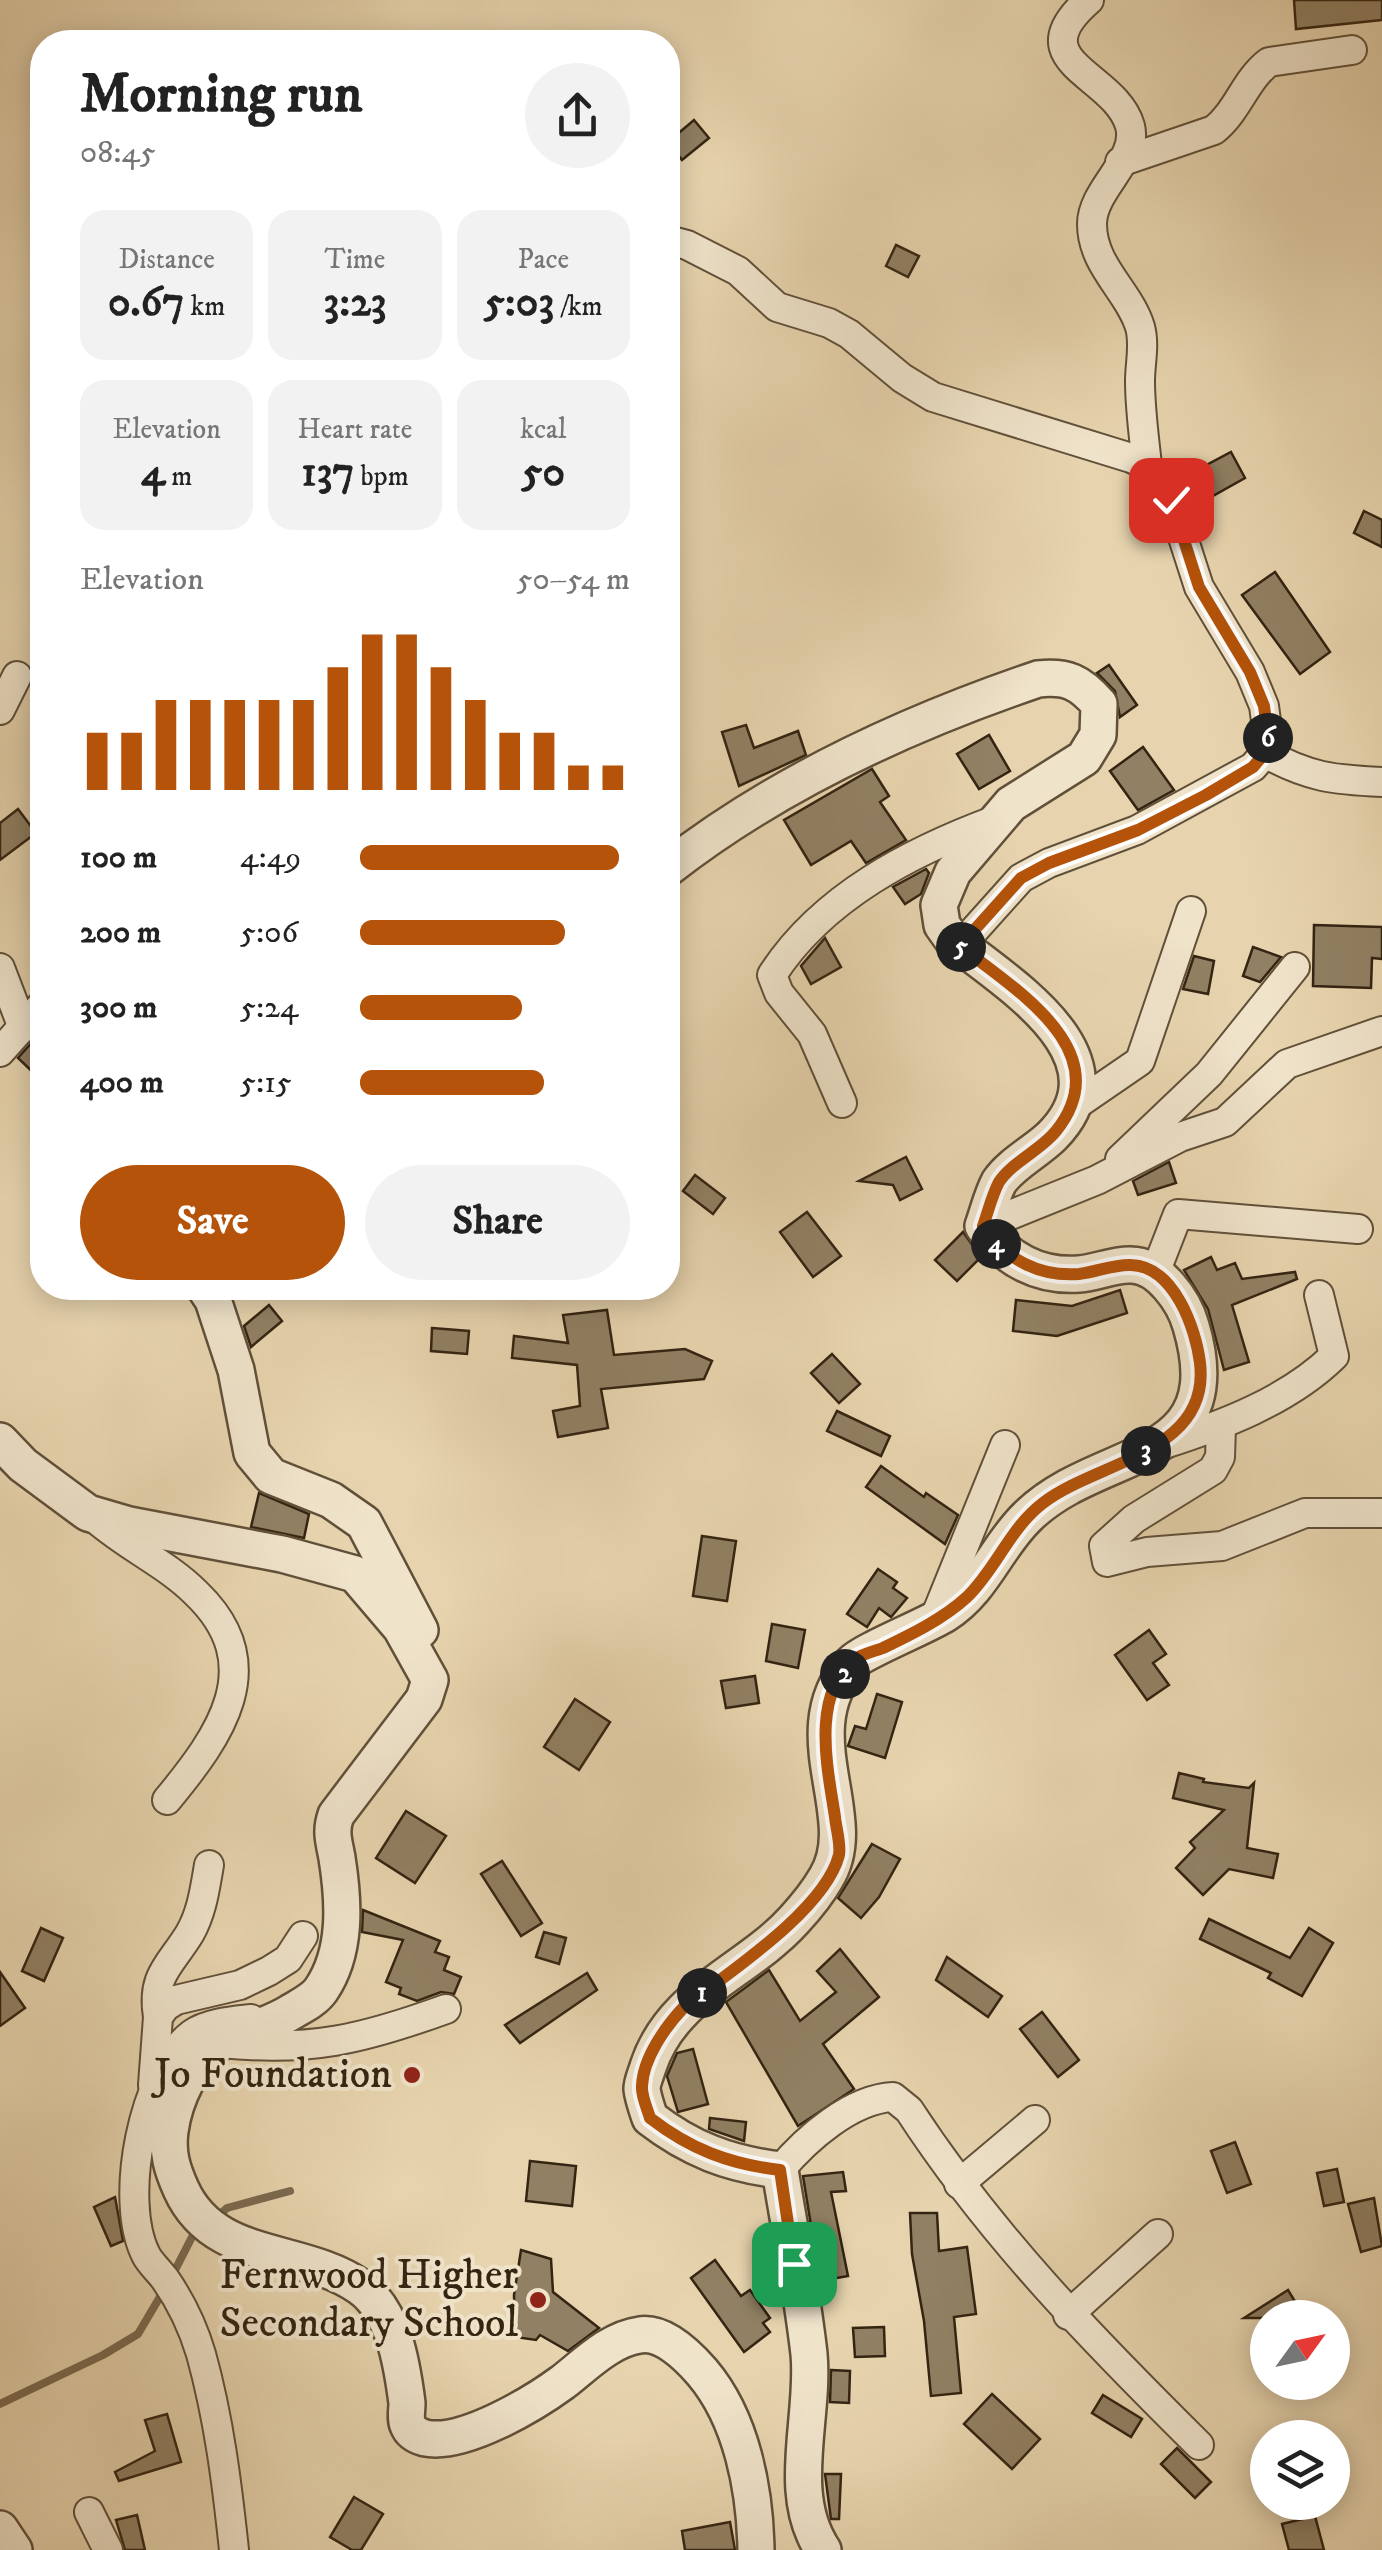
<!DOCTYPE html>
<meta charset="utf-8">
<style>
body{margin:0;font-family:"IM FELL DW Pica",serif;background:#f2f2f2;color:#222;height:100vh;display:flex;flex-direction:column;font-size:38px;white-space:nowrap}
*{box-sizing:border-box;margin:0}
p{font-size:32px;color:#767676}
.icon{flex:none;width:55px;height:55px;fill:none;stroke:currentColor;stroke-width:2;stroke-linecap:round;stroke-linejoin:round}
.map{position:relative;flex:1;overflow:hidden}
.sheet{position:absolute;left:30px;top:30px;width:650px;height:1270px;display:flex;flex-direction:column;background:#fff;border-radius:40px;box-shadow:0 5px 25px #0003}
.sheet>*{flex:none}
.needle{width:65px;rotate:57deg}
.controls{position:absolute;left:1250px;top:2300px;display:grid;gap:20px}
.controls a{display:grid;place-items:center;width:100px;height:100px;border-radius:50%;background:#fff;box-shadow:0 5px 25px #0003;font-size:50px}
.pin{position:absolute;display:grid;place-items:center;width:85px;height:85px;color:#fff;margin:-42px;border-radius:20px;box-shadow:0 5px 15px #0006}
.km{position:absolute;width:50px;height:50px;margin:-25px;border-radius:50%;background:#222;color:#fff;font-size:28px;line-height:50px;text-align:center}
.round{display:grid;place-items:center;flex:none;width:105px;height:105px;border-radius:52px;background:#f2f2f2}
.summary{display:flex;align-items:center;justify-content:space-between;height:170px;padding:0 50px}
h1{font-size:55px;font-weight:800;line-height:75px}
.stats{display:grid;grid-template-columns:repeat(3,1fr);gap:15px;height:170px;padding:10px 50px}
.stats div{display:grid;align-content:center;border-radius:25px;background:#f2f2f2;text-align:center}
.stats b{font-size:42px;font-weight:800}
.stats small{font-size:28px;font-weight:400}
.stats p{font-size:28px}
.chart{height:280px;padding:20px 50px}
.chart p{display:flex;justify-content:space-between}
.chart svg{width:100%;height:180px;margin-top:10px;stroke:#b45309;stroke-width:6}
.primary-button{display:flex;gap:20px;margin-top:auto;padding:20px 50px}
.primary-button a{flex:1;height:115px;border-radius:60px;background:#b45309;color:#fff;font-size:40px;font-weight:800;line-height:115px;text-align:center}
.primary-button a+a{background:#f2f2f2;color:#222}
ul{padding:0 50px;list-style:none;font-size:32px}
li{display:grid;grid-template-columns:160px 120px 1fr;align-items:center;height:75px}
li i{height:25px;border-radius:12px;background:#b45309}
.map>svg:first-child{display:block}
.lines{fill:none;stroke-linecap:round;stroke-linejoin:round}
.stream{stroke:#7b6a50;stroke-width:8}
.building{fill:#918063;stroke:#342412;stroke-width:2.5}
.minor-casing{stroke:#615039;stroke-width:32}
.tertiary-casing{stroke:#615039;stroke-width:40}
.minor{stroke:#efe3ca;stroke-width:28}
.tertiary{stroke:#efe3ca;stroke-width:35}
.route-casing{stroke:#fff;stroke-width:20}
.route{stroke:#b45309;stroke-width:12}
.poi-dot{fill:#8f2418;stroke:#efe3ca;stroke-width:4}
.labels{text-anchor:middle;dominant-baseline:central;stroke-width:8;stroke-linejoin:round;paint-order:stroke}
.poi-label{font-size:42px;fill:#342412;stroke:#efe3ca;text-anchor:end}
</style>
<div class="map">
<svg width="1382" height="2550" viewBox="0 0 1382 2550">
<rect width="100%" height="100%" fill="#e7d4ae"/>
<filter id="stains"><feTurbulence type="fractalNoise" baseFrequency=".002" numOctaves="4"/><feColorMatrix values="0 0 0 0 .2 0 0 0 0 .09 0 0 0 0 .02 0 0 0 .5 -.17"/></filter>
<radialGradient id="worn" r=".72"><stop offset=".6" stop-color="#630" stop-opacity="0"/><stop offset="1" stop-color="#630" stop-opacity=".3"/></radialGradient>
<g class="lines">
<g class="stream">
<path d="M215,2219L227,2208L290,2191"/>
<path d="M171,2278L192,2237L200,2231"/>
<path d="M0,2404L103,2355L138,2334L164,2290"/>
</g>
</g>
<g class="building">
<path d="M1294,0H1382V20L1296,29Z"/>
<path d="M694,120L709,138L682,160L668,142Z"/>
<path d="M896,245L919,256L908,277L886,266Z"/>
<path d="M1231,452L1245,478L1211,497L1197,470Z"/>
<path d="M1364,511L1382,520V547L1354,533Z"/>
<path d="M1275,572L1330,652L1300,674L1242,595Z"/>
<path d="M1109,665L1137,705L1120,717L1115,691L1097,673Z"/>
<path d="M746,725L754,748L798,731L806,755L739,786L722,732Z"/>
<path d="M989,735L1010,771L979,789L957,754Z"/>
<path d="M1143,747L1174,790L1138,810L1110,771Z"/>
<path d="M872,769L889,796L880,802L906,840L866,863L851,841L811,865L784,820Z"/>
<path d="M18,809L36,833L0,860V823Z"/>
<path d="M926,869L929,873L921,894L905,904L893,887Z"/>
<path d="M1314,925L1382,927V959L1372,958L1371,988L1313,986Z"/>
<path d="M825,938L841,967L811,984L801,966Z"/>
<path d="M1253,947L1281,957L1260,982L1243,976Z"/>
<path d="M1194,956L1214,961L1208,994L1183,989Z"/>
<path d="M42,1031V1081L18,1058Z"/>
<path d="M906,1157L922,1189L900,1200L893,1185L859,1181Z"/>
<path d="M1169,1162L1176,1183L1138,1195L1133,1181Z"/>
<path d="M695,1175L725,1198L713,1214L683,1191Z"/>
<path d="M807,1212L841,1256L813,1277L780,1232Z"/>
<path d="M963,1232L981,1257L957,1281L935,1260Z"/>
<path d="M1211,1257L1217,1270L1235,1263L1242,1279L1295,1272L1297,1279L1232,1305L1249,1362L1224,1370L1208,1309L1184,1270Z"/>
<path d="M1120,1290L1127,1313L1057,1336L1013,1331L1016,1300L1072,1306Z"/>
<path d="M269,1305L282,1321L251,1347L244,1326Z"/>
<path d="M607,1310L614,1355L685,1349L712,1361L704,1379L601,1389L608,1428L558,1437L553,1411L580,1406L577,1365L512,1358L514,1336L568,1343L563,1315Z"/>
<path d="M432,1328L469,1331L467,1354L431,1351Z"/>
<path d="M832,1354L860,1384L839,1403L811,1373Z"/>
<path d="M837,1411L890,1436L881,1456L827,1431Z"/>
<path d="M881,1466L924,1497L926,1493L958,1515L945,1544L866,1487Z"/>
<path d="M259,1493L309,1514L304,1538L251,1527Z"/>
<path d="M702,1536L736,1541L727,1601L693,1596Z"/>
<path d="M878,1569L897,1582L893,1588L907,1598L891,1617L879,1608L867,1627L847,1614Z"/>
<path d="M772,1624L805,1630L798,1668L766,1661Z"/>
<path d="M1149,1630L1166,1654L1153,1663L1169,1685L1147,1700L1115,1655Z"/>
<path d="M755,1676L759,1703L726,1708L721,1681Z"/>
<path d="M877,1694L902,1702L885,1758L848,1746L855,1726L866,1729Z"/>
<path d="M575,1699L610,1722L579,1770L544,1747Z"/>
<path d="M1179,1773L1204,1779L1203,1782L1249,1788L1254,1783L1247,1848L1278,1854L1273,1878L1229,1869L1203,1895L1176,1868L1195,1848L1190,1842L1224,1810L1173,1798Z"/>
<path d="M406,1811L446,1836L415,1883L376,1858Z"/>
<path d="M872,1844L900,1859L879,1897L861,1918L838,1898Z"/>
<path d="M502,1861L542,1923L521,1936L481,1874Z"/>
<path d="M363,1910L440,1941L435,1952L449,1957L444,1970L461,1977L454,1994L441,1992L417,2001L399,1994L401,1988L386,1982L403,1940L362,1932Z"/>
<path d="M1209,1919L1290,1958L1309,1928L1333,1943L1302,1996L1268,1978L1271,1973L1200,1939Z"/>
<path d="M41,1928L63,1938L44,1981L22,1971Z"/>
<path d="M544,1932L566,1938L559,1964L536,1957Z"/>
<path d="M840,1949L879,1997L823,2044L854,2089L798,2126L726,2002L769,1970L800,2021L836,1992L817,1971Z"/>
<path d="M947,1957L1002,1996L988,2017L936,1980Z"/>
<path d="M0,1972L25,2008L0,2026Z"/>
<path d="M587,1973L597,1990L520,2043L505,2025Z"/>
<path d="M1042,2012L1079,2060L1058,2077L1020,2029Z"/>
<path d="M693,2049L708,2104L678,2112L667,2076L677,2053Z"/>
<path d="M710,2118L746,2122L744,2141L709,2129Z"/>
<path d="M1235,2142L1251,2184L1227,2193L1211,2151Z"/>
<path d="M530,2161L576,2166L572,2206L526,2201Z"/>
<path d="M1337,2169L1344,2202L1324,2206L1317,2173Z"/>
<path d="M843,2172L846,2191L831,2192L848,2276L820,2281L803,2176Z"/>
<path d="M115,2197L123,2241L111,2246L94,2207Z"/>
<path d="M1374,2198L1382,2246L1361,2252L1348,2204Z"/>
<path d="M910,2213H937L939,2251L967,2247L976,2314L954,2317L961,2393L931,2396L924,2321L912,2254Z"/>
<path d="M521,2250L551,2259L553,2292L599,2328L568,2351L540,2335L536,2340L515,2337L514,2295Z"/>
<path d="M715,2260L741,2296L750,2290L770,2318L763,2323L770,2332L744,2352L691,2278Z"/>
<path d="M1288,2290L1305,2318H1244Z"/>
<path d="M884,2327L885,2356L855,2357L853,2328Z"/>
<path d="M831,2370L850,2371L849,2403L830,2402Z"/>
<path d="M992,2394L1040,2439L1012,2469L964,2424Z"/>
<path d="M1103,2395L1142,2419L1131,2437L1092,2413Z"/>
<path d="M167,2414L181,2462L119,2481L115,2472L155,2451L145,2420Z"/>
<path d="M1177,2448L1211,2482L1195,2498L1161,2464Z"/>
<path d="M825,2474H841L839,2519H831Z"/>
<path d="M354,2497L383,2514L361,2550H352L330,2537Z"/>
<path d="M137,2515L145,2550H125L116,2520Z"/>
<path d="M1315,2516L1324,2550H1289L1282,2524Z"/>
<path d="M730,2522L735,2550H685L682,2531Z"/>
</g>
<g class="lines">
<defs>
<g id="minor">
<path d="M1089,0C1017,63 1115,73 1130,126C1139,160 1092,189 1092,224C1092,266 1129,291 1140,327C1145,345 1140,363 1140,381C1140,409 1144,437 1147,465"/>
<path d="M1120,162L1214,130C1238,111 1245,80 1269,62L1352,50"/>
<path d="M668,240L687,245L738,271L777,307L829,323L849,334L902,378L933,397L1131,458L1147,465L1157,477L1171,500L1199,587L1250,672L1264,706L1268,736L1265,753L1253,767L1137,830L1049,863L1021,878L960,946"/>
<path d="M0,710L17,676"/>
<path d="M1265,753C1307,777 1334,780 1382,782"/>
<path d="M0,968L23,1028"/>
<path d="M0,1052L42,1005"/>
<path d="M842,1103L812,1034L779,993L772,975C822,897 912,851 996,820"/>
<path d="M1073,1107L1140,1061L1191,911"/>
<path d="M1120,1159L1209,1074L1295,967"/>
<path d="M983,1226L1097,1180L1180,1137L1225,1122L1287,1064L1382,1031"/>
<path d="M1155,1273L1178,1214L1358,1229"/>
<path d="M1221,1426L1220,1457L1213,1470L1134,1519L1104,1546L1107,1562L1147,1552L1222,1546L1305,1513H1382"/>
<path d="M1161,1445C1221,1426 1288,1401 1334,1356L1319,1295"/>
<path d="M97,1520C128,1547 167,1564 196,1593C271,1665 220,1736 167,1800"/>
<path d="M934,1620L1005,1445"/>
<path d="M158,2017C151,1975 170,1966 190,1933C202,1912 205,1888 209,1865"/>
<path d="M221,2043C311,2052 363,2039 446,2009"/>
<path d="M153,2085L158,2017L165,2007L176,2000L240,1985L269,1971L288,1959L303,1936"/>
<path d="M780,2170C806,2139 851,2099 893,2097L909,2110C991,2236 1093,2340 1199,2445"/>
<path d="M959,2184L1035,2120"/>
<path d="M1068,2315L1158,2234"/>
<path d="M89,2512L108,2550"/>
<path d="M234,2550C227,2484 219,2419 201,2354C193,2327 181,2302 165,2279C159,2271 150,2263 146,2255C118,2200 143,2071 192,2034C207,2023 233,2021 251,2019"/>
</g>
<g id="tertiary">
<path d="M668,868C777,783 908,723 1038,679C1067,676 1080,682 1099,704L1098,735L1084,758L1011,804L953,872L939,905L942,925L952,939C1005,982 1131,1056 1052,1136C1037,1151 1011,1164 999,1182C992,1195 988,1212 983,1226C1005,1259 1039,1277 1079,1274C1096,1273 1114,1264 1131,1265C1159,1265 1184,1301 1191,1326C1233,1468 1099,1445 1027,1517C996,1547 983,1590 945,1614C926,1626 861,1652 852,1663C790,1734 864,1817 826,1878C818,1892 805,1908 794,1920C746,1973 672,1993 648,2067C646,2074 642,2082 642,2089C643,2098 647,2109 650,2118C690,2149 729,2164 780,2170C790,2231 802,2292 809,2354C815,2418 785,2493 823,2550"/>
<path d="M205,1288L213,1300L236,1370L252,1453L271,1476L331,1500L364,1523L420,1630"/>
<path d="M0,1441L23,1465L88,1513L129,1525L282,1554L355,1574L401,1628L430,1680L424,1699L336,1815C330,1832 334,1841 337,1858C344,1902 347,1952 321,1990C314,2000 301,2006 291,2012C269,2026 244,2031 221,2042C193,2056 174,2101 170,2131C167,2153 172,2169 181,2189C214,2263 302,2246 360,2287C394,2311 402,2364 407,2403C407,2410 405,2419 408,2425C411,2433 418,2436 425,2438C463,2446 533,2404 563,2382C585,2365 610,2339 640,2335C663,2331 688,2356 702,2372C742,2419 755,2490 756,2550"/>
<path d="M0,2529L14,2550"/>
</g>
</defs>
<use href="#minor" class="minor-casing"/>
<use href="#tertiary" class="tertiary-casing"/>
<use href="#minor" class="minor"/>
<use href="#tertiary" class="tertiary"/>
</g>
<g class="lines">
<defs>
<path id="route" d="M794,2264L780,2170C729,2164 690,2149 650,2118C647,2108 641,2095 642,2086C643,2058 666,2026 684,2007C728,1973 825,1910 839,1855C841,1844 836,1828 835,1817C828,1770 810,1695 855,1659C862,1654 875,1651 883,1648C912,1634 943,1619 967,1597C996,1569 1010,1528 1043,1503C1095,1462 1211,1453 1200,1363C1196,1329 1174,1266 1131,1265C1115,1264 1096,1272 1079,1274C1039,1277 1005,1259 983,1226C988,1212 992,1195 999,1182C1012,1162 1041,1150 1056,1131C1120,1051 1014,989 960,946L1021,878L1049,863L1138,830L1206,795L1253,767L1265,753L1268,736L1264,706L1250,672L1199,587L1171,500"/>
</defs>
<use href="#route" class="route-casing"/>
<use href="#route" class="route"/>
</g>
<g class="poi-dot">
<circle cx="412" cy="2075" r="10"/>
<circle cx="538" cy="2300" r="10"/>
</g>
<g class="labels">
<g class="poi-label">
<text x="392" y="2075">Jo Foundation</text>
<text x="518" y="2276">Fernwood Higher<tspan x="518" dy="48">Secondary School</tspan></text>
</g>
</g>
<rect width="100%" height="100%" filter="url(#stains)"/>
<rect width="100%" height="100%" fill="url(#worn)"/>
</svg>
<div class="controls">
<a><svg class="needle" viewBox="-14 -14 28 28"><path d="M0-13l5 13h-10z" fill="#e53935"/><path d="M0 13l5-13h-10z" fill="#767676"/></svg></a>
<a><svg class="icon" aria-label="layers" viewBox="0 0 24 24"><path d="M12 4l9 5-9 5-9-5zM3 14l9 5 9-5"/></svg></a>
</div>
<div class="pin" style="left:794px;top:2264px;background:#1e9e55"><svg class="icon" aria-label="arrive" viewBox="0 0 24 24"><path d="M6 21V4h12l-3 4 3 4H6"/></svg></div>
<div class="pin" style="left:1171px;top:500px;background:#d93025"><svg class="icon" aria-label="check" viewBox="0 0 24 24"><path d="M5 12l5 5 9-10"/></svg></div>
<b class="km" style="left:702px;top:1993px">1</b>
<b class="km" style="left:845px;top:1674px">2</b>
<b class="km" style="left:1146px;top:1451px">3</b>
<b class="km" style="left:996px;top:1244px">4</b>
<b class="km" style="left:961px;top:947px">5</b>
<b class="km" style="left:1268px;top:738px">6</b>
<section class="sheet">
<div class="summary"><div><h1>Morning run</h1><p>08:45</p></div><a class="round"><svg class="icon" aria-label="share" viewBox="0 0 24 24"><path d="M12 15V3M7 8l5-5 5 5M5 13v7h14v-7"/></svg></a></div>
<div class="stats">
<div><p>Distance</p><b>0.67<small> km</small></b></div>
<div><p>Time</p><b>3:23</b></div>
<div><p>Pace</p><b>5:03<small> /km</small></b></div>
</div>
<div class="stats">
<div><p>Elevation</p><b>4<small> m</small></b></div>
<div><p>Heart rate</p><b>137<small> bpm</small></b></div>
<div><p>kcal</p><b>50</b></div>
</div>
<div class="chart"><p><span>Elevation</span>50–54 m</p>
<svg viewBox="0 0 160 44" preserveAspectRatio="none"><path d="M5 44V30M15 44V30M25 44V22M35 44V22M45 44V22M55 44V22M65 44V22M75 44V14M85 44V6M95 44V6M105 44V14M115 44V22M125 44V30M135 44V30M145 44V38M155 44V38"/></svg>
</div>
<ul>
<li><b>100 m</b>4:49<i style="width:96%"></i></li>
<li><b>200 m</b>5:06<i style="width:76%"></i></li>
<li><b>300 m</b>5:24<i style="width:60%"></i></li>
<li><b>400 m</b>5:15<i style="width:68%"></i></li>
</ul>
<div class="primary-button"><a>Save</a><a>Share</a></div>
</section>
</div>
